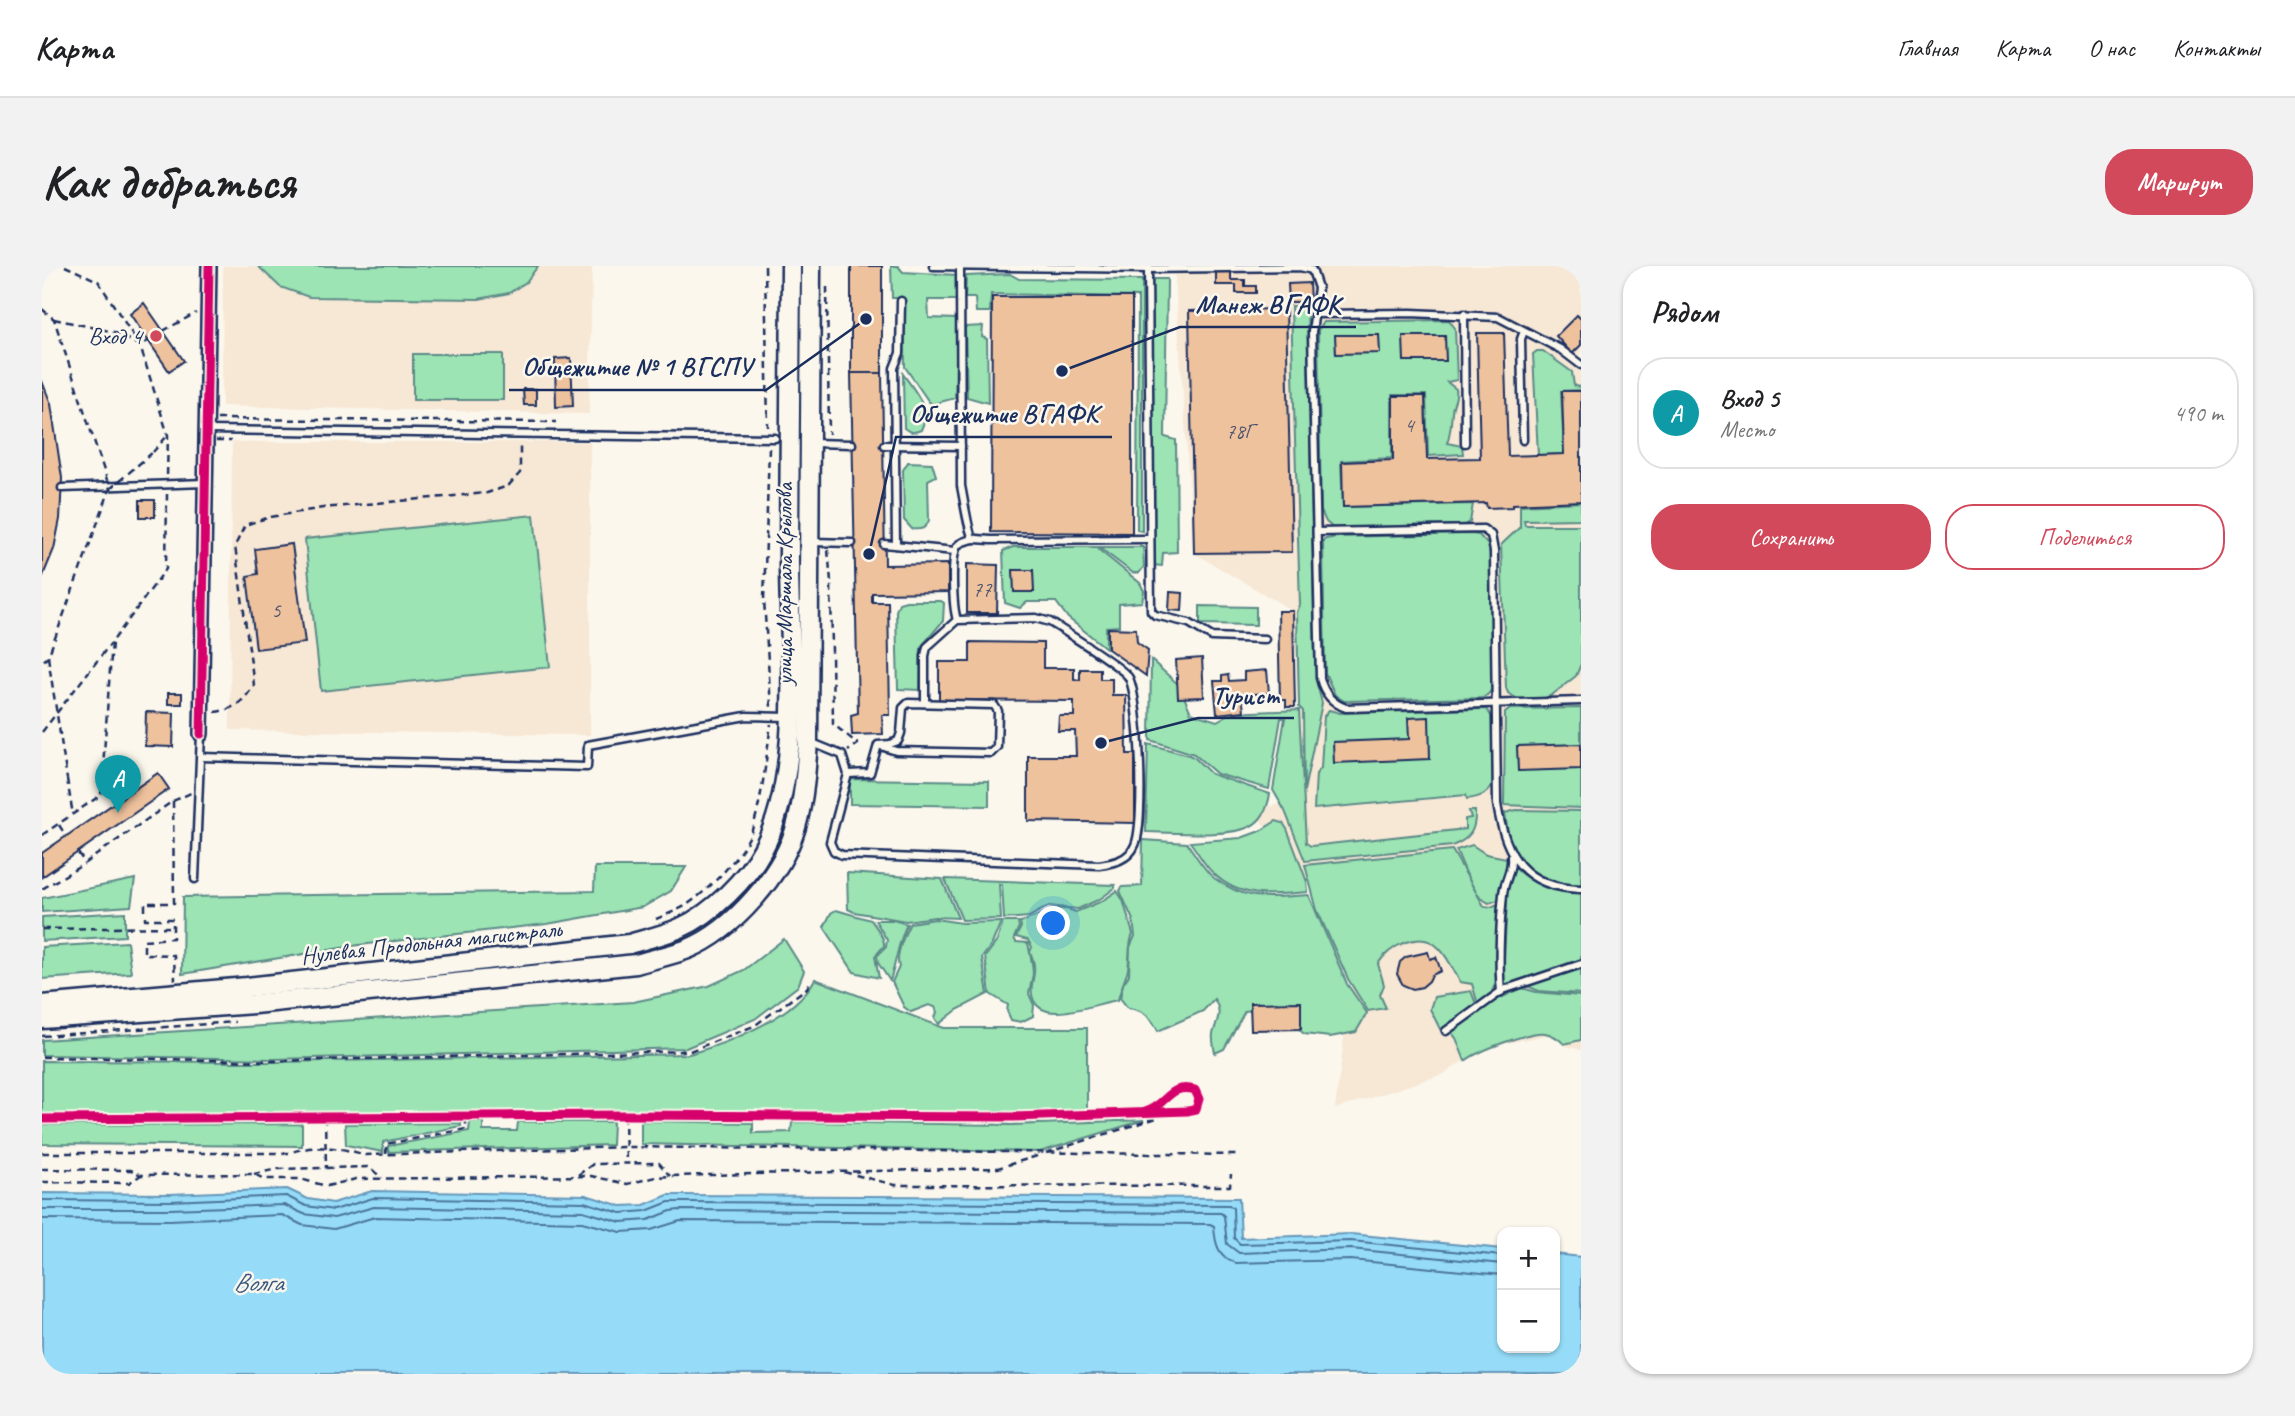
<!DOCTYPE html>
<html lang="ru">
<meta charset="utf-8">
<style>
:root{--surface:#fff;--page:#f2f2f2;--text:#202124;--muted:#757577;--line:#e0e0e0;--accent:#d1495b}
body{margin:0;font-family:Caveat,sans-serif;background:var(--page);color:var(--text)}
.controls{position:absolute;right:21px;bottom:21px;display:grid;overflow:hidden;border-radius:14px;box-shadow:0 2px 5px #0004}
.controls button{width:63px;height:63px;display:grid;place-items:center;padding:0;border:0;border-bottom:2px solid var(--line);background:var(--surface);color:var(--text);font:35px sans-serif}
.you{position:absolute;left:1012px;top:658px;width:24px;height:24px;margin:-18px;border:5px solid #fff;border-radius:50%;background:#1a73e8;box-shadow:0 0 0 10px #1a73e833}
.badge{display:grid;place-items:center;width:46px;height:46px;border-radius:50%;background:var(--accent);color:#fff;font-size:23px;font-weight:700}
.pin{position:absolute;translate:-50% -58px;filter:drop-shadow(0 2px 4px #0008)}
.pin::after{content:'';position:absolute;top:37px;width:24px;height:21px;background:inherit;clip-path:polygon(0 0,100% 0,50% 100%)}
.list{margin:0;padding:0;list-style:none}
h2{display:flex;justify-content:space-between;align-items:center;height:91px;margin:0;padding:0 28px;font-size:30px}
h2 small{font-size:23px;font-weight:400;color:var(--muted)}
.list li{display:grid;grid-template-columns:46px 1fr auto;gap:21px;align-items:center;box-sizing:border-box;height:112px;margin:0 14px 14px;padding:0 14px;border:2px solid var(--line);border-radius:28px}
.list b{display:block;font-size:26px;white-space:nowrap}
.list p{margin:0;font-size:23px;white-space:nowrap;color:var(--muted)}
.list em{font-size:23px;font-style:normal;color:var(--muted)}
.actions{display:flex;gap:14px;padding:21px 28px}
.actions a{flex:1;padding:16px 0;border:2px solid var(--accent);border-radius:28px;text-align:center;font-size:24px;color:var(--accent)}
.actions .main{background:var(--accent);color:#fff}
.map{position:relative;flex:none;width:1539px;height:1108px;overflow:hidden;border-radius:28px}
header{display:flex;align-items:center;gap:42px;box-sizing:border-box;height:98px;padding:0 35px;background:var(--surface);border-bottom:2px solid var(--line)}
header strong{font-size:33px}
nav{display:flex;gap:38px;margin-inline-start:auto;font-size:24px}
.intro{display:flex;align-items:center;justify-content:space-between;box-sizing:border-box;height:168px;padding:0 42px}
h1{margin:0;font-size:49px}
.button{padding:18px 32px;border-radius:28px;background:var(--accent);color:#fff;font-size:24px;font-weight:700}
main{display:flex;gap:42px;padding:0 42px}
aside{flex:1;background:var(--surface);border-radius:28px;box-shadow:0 2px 5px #0004}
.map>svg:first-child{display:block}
.built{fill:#f7e7d5}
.green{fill:#9ce4b3;stroke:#5c8a88;stroke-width:2}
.water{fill:#96dcf8;stroke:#6597ba;stroke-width:2}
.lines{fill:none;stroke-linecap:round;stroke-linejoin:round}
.shore{stroke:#4c749c;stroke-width:2}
.building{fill:#efc29e;stroke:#1b2f5e;stroke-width:2}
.lane-casing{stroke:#1b2f5e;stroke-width:11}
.street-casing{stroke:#1b2f5e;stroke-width:18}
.secondary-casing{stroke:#1b2f5e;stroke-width:23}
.path{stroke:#1b2f5e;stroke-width:2.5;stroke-dasharray:7 5;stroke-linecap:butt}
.lane{stroke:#fbf7ec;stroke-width:6}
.street{stroke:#fbf7ec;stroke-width:12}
.secondary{stroke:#fbf7ec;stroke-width:18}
.path-bridge{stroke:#1b2f5e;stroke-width:2.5;stroke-dasharray:7 5;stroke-linecap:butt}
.cycleway-casing{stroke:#fbf7ec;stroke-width:13}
.cycleway{stroke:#d6006c;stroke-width:9}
.poi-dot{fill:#d1495b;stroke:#fbf7ec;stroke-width:2.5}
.labels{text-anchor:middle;stroke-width:5;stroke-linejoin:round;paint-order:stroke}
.number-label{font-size:21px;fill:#50546e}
.poi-label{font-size:24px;fill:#1b2f5e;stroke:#fbf7ec;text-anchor:end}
.street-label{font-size:24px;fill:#1b2f5e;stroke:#fbf7ec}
.water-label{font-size:26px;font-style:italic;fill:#3a5a84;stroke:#fbf7ec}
.leader{fill:none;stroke:#1b2f5e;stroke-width:2.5}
.callout-dot{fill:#1b2f5e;stroke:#fbf7ec;stroke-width:2.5}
.callout-label{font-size:26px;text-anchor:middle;font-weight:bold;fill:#1b2f5e;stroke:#fbf7ec;stroke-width:5;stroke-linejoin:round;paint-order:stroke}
</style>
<header>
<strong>Карта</strong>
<nav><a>Главная</a><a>Карта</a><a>О нас</a><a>Контакты</a></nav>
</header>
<div class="intro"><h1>Как добраться</h1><a class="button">Маршрут</a></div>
<main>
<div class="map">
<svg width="1539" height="1108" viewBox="0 0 1539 1108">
<rect width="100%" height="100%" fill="#fbf7ec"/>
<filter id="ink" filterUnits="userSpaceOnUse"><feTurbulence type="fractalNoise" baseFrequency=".0143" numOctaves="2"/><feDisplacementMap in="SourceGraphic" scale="14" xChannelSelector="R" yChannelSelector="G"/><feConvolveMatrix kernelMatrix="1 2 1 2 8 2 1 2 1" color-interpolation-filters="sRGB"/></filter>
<g filter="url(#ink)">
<g class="built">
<path d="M181,0H550L547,148L180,140Z"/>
<path d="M1132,0H1539V784L1524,780L1516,773L1504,769L1465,777L1429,790L1402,808L1293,843L1315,673L1209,543L1262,535L1251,345L1152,287Z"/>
<path d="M190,176H548V469L188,464Z"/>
</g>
<g class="green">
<path d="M216,0H496L484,16L467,27L437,33L267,31L238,21Z"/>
<path d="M849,0H856L861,6L915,9V34H886L887,52L915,53L913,132L891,138L887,136L863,101L862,32H850Z"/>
<path d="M968,8L977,13L1100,14V265L1095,264L1096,31L949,28L948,46H934L933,32H923L924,10Z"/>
<path d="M1110,13H1125L1123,171L1134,174L1135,286L1121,287L1120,300L1111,299Z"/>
<path d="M1249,40H1265L1273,396L1275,418L1280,437L1262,525L1261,445L1257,441L1255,346L1258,339Z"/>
<path d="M1407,54L1413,62L1415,114L1405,116L1414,123C1416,133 1410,138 1410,146C1409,157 1409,166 1405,177L1420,180L1421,188L1386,190L1384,129H1350V192L1299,195L1301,241L1431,238L1428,256L1422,259L1291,262L1284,256L1279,245L1276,64L1282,56Z"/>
<path d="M941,60L940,71L945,73L946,137L925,131L923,61Z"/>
<path d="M1495,85H1501L1530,106L1532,120L1539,121V124L1519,125L1522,188L1496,189L1491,88Z"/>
<rect x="371" y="88" width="90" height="46"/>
<path d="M861,108C873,125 890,143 879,164C872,167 868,167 862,162Z"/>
<path d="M866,196L890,197L894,210L886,214L887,254C884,263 879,264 870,263L862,254L861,204Z"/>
<path d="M1539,236V253L1482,254L1483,259H1539V398L1534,410L1510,429L1501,433H1476L1466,427L1464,422L1459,279L1478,261V239Z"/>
<path d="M492,249L508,401L279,425L263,273Z"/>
<path d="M1429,268L1437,269L1446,279L1448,288L1451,414C1451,423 1449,427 1441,432L1302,435L1293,429L1283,407L1281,275L1284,273L1295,271Z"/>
<path d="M971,281H1101L1102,301L1097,307H1091L1059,283L1057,284L1098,317L1102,325L1100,336L1077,338V360L1064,361V382L1026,352L1014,336H985L978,342L963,337L961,285Z"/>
<path d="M864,335H899L902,337L901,355L879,381L878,424L856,423L854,345L857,337Z"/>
<path d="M1158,340L1214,341V359L1158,358Z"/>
<path d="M1109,394L1137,419L1149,447L1175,455L1189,447L1257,444L1264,577L1269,580L1423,563V553L1429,552L1427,545H1433C1434,564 1428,573 1410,580L1263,595L1243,545L1231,524L1243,452H1239L1227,523L1175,508L1152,488L1108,474Z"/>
<path d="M1539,442V542L1462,539L1463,447L1468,443Z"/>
<path d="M1444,443L1451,452L1452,516C1445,529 1439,531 1425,533L1424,529L1272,543L1274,508L1279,502L1282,450L1287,444L1298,447Z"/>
<path d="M1106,478L1147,489L1153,492L1169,508L1228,528C1226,540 1221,554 1209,560C1187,572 1130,566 1104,566Z"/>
<path d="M808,513L947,515V540L808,538Z"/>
<path d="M1474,544L1539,545V620C1529,620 1521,617 1511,614C1473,603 1468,584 1463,547Z"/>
<path d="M1234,555L1241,557L1245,563L1265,616L1266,626C1232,629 1198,634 1171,607C1162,599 1156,586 1148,576L1199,572L1218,565Z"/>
<path d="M1101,574L1145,577C1153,588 1162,604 1172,612C1206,637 1228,631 1267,629L1305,718L1325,747L1314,766L1288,771L1262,768C1246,751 1226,741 1203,745L1182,783L1173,787C1172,781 1170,774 1171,768C1175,753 1181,747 1172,733L1161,745L1116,765C1109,751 1102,744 1086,742L1078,732L1081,718L1087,709L1088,681L1093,670L1091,654L1078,625L1080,621L1100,620Z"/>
<path d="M1430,579L1444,588L1465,592C1465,601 1460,625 1456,634L1447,637C1430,630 1422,600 1414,584Z"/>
<path d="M1410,584L1442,640L1449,641L1456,638L1454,716L1449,728L1436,738L1430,718L1418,716C1412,705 1406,691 1397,682C1379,663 1347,680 1336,698L1342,719L1338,729L1344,742L1326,745L1306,713L1275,644L1263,599Z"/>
<path d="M553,601H644L629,625L601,641L505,658L317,679L140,708L141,631L552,625Z"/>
<path d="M1473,602C1492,620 1514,626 1539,627V693L1463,719L1461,708L1466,619Z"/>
<path d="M805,607L900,613L916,652L893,651L864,655L812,646L806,643Z"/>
<path d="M93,613L89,640L0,646V632Z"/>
<path d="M903,613L1073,619V622L1058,633L1036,643L1007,640L987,651L962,653L960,619L957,618L959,653L920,654Z"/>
<path d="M1075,625L1081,634L1091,668C1085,682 1089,694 1085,707C1082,716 1078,724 1076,734C1055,736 997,763 990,729C987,714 998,708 988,686L990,681L986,674L974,671L979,661L978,656C999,651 1012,636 1034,646L1060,635Z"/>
<path d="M794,644L829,654C834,661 843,672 842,680L833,690L837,712L812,706L782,661L789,647Z"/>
<path d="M83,646V670L0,675V651Z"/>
<path d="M893,653L920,657L959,656L950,678L940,692L946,728L915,744L897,758L893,752L895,746L893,741L887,739L869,746L862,741L850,716L857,701C853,690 862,668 868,657Z"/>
<path d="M833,654H851L865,658C856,676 854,697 848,715L836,697L835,690L844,681L845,674Z"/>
<path d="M961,656H976L977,661L972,672L974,676L986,677L990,697L991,708L987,728L992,739L991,750L979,756L969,754L965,745L966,739L948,728L943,691L955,675Z"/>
<path d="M742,673L762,705L756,720L713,753L644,782L233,793L0,789V774L591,736L667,720L702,704Z"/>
<path d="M85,676L89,707L0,713V681Z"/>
<path d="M1539,703V728L1497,725L1485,720Z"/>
<path d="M773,713L902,762H1045V845L971,848L0,850V795L233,796L647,788C687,777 753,751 773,713Z"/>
<path d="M1480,722L1494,726L1539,730V774L1522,778C1517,773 1510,768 1503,767C1487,765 1436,785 1423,795L1414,772L1409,766L1452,735Z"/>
<path d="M1429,725L1434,738L1399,765L1388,743L1392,731Z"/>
<path d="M1102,854L998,886L599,878V855L711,857V867L749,866L750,856L970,859Z"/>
<path d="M428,856H441V865H475L476,856H571L570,879L346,886V880L427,865Z"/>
<path d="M419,857V860L341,876V886L304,879L303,858Z"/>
<path d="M260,858V880L0,878V859Z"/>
</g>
<path class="water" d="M245,923L266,933L291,937L330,925L544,929L579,940L602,939L626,929H637L1197,932L1199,972L1309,968L1460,983V1082H1513V988L1539,991V1108H0V927L128,928Z"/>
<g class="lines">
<g class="shore">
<path d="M0,934L128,935L244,930L264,940L292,944L331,932L542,936L579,947L604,945L627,936H637L1187,939L1191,942L1192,972L1198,978L1309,975L1460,990"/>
<path d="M0,943H128L242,939L262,948L292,952L332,941L541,945L579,956L606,954L629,945L637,944L1179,947L1182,950L1185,978L1197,987L1309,983L1460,998"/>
<path d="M0,953L128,954L240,949L260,959L292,963L333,951L540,956L579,966L609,964L638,955L1168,958L1172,960C1173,978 1176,991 1194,997L1309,994L1460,1009"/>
</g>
</g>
<g class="building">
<rect x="809" y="0" width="31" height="107"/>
<path d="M1174,6H1189V14H1203V20H1214V27H1194V19H1174Z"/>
<path d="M1267,17L1268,36H1247L1246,18Z"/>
<path d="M950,31H1090V267L949,266Z"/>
<path d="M102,37L142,95L127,105L88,48Z"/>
<path d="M1244,43L1250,286L1152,287L1147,45Z"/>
<path d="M1535,49L1539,53V79L1530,88L1514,70Z"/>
<path d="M1435,67H1462L1466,190L1522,188L1520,125H1539V235L1471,238V241L1445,242L1444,237L1301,241L1300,196L1351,194V130H1383L1385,193L1438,192Z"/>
<path d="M1293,69H1337L1338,87L1294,88Z"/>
<path d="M1361,70H1403L1404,95H1362Z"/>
<path d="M529,92L531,140L514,141L513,93Z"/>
<path d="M809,107H840L843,299L906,298V326L830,327V336H846L848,449H840L841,468L810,469L809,449L816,447Z"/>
<path d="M0,115L9,138L20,212L18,253L12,283L0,312Z"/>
<path d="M481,123H494V139H482Z"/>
<rect x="98" y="234" width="15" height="17"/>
<path d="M250,278L263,377L214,383L205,310L216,308L213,283Z"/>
<path d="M925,298L956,299L955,347H925Z"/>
<path d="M971,304H991L992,326H972Z"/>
<path d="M1128,326L1141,327L1140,345L1127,344Z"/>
<path d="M1236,345H1251L1253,441H1244V434H1238Z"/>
<path d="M1066,362L1094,363L1095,376L1106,384L1104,410L1066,383Z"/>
<path d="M928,376L1001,377V402H1032V413L1038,414V403H1058V413H1070V429H1084L1085,488H1093V557L986,555V490H1034L1033,465H1016L1017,450H1032V435L897,434V396H928Z"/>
<path d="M1160,392L1162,431L1136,432L1134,394Z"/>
<path d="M1225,404L1227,427L1200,429L1202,445L1175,448L1172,415H1180V410L1186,409L1187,415L1202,414V406Z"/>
<rect x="126" y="427" width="14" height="11"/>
<path d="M104,446L132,447L131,481L103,480Z"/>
<path d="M1387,451L1388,493L1292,497L1291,476L1367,473L1366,452Z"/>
<path d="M1539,478V503L1476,505L1475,480Z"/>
<path d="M116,507L127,523L0,611V587Z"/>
<path d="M1386,686L1388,693L1394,691L1399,705L1390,709L1387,715L1380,721L1371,723L1361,719L1355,708L1358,696L1364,691Z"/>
<path d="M1259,736V763L1209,764L1208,737Z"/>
</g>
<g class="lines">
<g class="lane-casing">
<g id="lane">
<path d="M891,0L1106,3L1258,1L1270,4L1276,22L1270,66L1278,412C1282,428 1290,437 1304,442L1539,435"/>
<path d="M918,1L919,220C921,229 927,269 931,272C935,274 943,273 948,274L1107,273"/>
<path d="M1106,3L1109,345L1113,349L1147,357L1170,371L1223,373"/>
<path d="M1273,48L1369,47L1456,51L1518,83L1539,99"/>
<path d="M1422,48L1423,177"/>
<path d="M165,164L733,172"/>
<path d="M1481,174L1479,73L1482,65"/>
<path d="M770,177L810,178"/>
<path d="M842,179L919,180"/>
<path d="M20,222L163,217"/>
<path d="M1275,266L1441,263L1449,269L1452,285L1455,538C1463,590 1482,622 1539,623"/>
<path d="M769,276L810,277"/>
<path d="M842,278L913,285"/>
<path d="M854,279L852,102L858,87L859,35"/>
<path d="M915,354C911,342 908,289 916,279C920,275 927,274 932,273"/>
<path d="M768,476L800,489L806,508L788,576L792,585L800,589L1057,599C1071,597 1087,594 1093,579C1103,556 1098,436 1087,412C1082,402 1022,365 1008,356L994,352L915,354L885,381L883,390V437"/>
<path d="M159,491L545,501L546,479L704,450L746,451"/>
<path d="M806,508L828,507L836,479L848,478L856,475L859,467L861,442L866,437L952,439L956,445L955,481L949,487L854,485L836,479"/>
<path d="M153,613L159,468"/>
<path d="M1459,726C1456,694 1458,660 1461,628C1462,615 1471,603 1469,591"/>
<path d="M1404,765L1461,724L1539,698"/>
</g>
</g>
<g class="street-casing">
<path id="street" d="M159,468L167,0"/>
</g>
<g class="secondary-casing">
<g id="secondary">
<path d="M0,739L205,721L587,678C604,673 622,669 638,662C670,648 705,613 721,583C763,505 746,374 747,286C747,190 749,95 749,0"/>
<path d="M0,753L212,738L594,698C611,693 630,689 646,683C692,664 740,608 754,561C762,533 764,504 766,475L769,0"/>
</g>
</g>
<g class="path">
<path d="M23,0L56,15L98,80L126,169L125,211"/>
<path d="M723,0L726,161"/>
<path d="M785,21L787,168"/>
<path d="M12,53L72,66L98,80L106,75"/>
<path d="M121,65L154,47"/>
<path d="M175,153L514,156"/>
<path d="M174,175H189"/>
<path d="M727,182L722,334L729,441"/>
<path d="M111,186L125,170"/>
<path d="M786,284L789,315L791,458L816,478L806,485"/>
<path d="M173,446C193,443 201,436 212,419L193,280L203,259L228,251L281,242L445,227L466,220L478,207V177"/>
<path d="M0,466L69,377"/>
<path d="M25,513L31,549"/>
<path d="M131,535L132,637H103V653H131V672L102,674V688L132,689L133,714"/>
<path d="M17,559L24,570"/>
<path d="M0,569L59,529L70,376L124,303L125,228"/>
<path d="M36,587L43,597L131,535L149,527"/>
<path d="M0,623L42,598"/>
<path d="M614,653C623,649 634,645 643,640C665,626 697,593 708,569C720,539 724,491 729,458"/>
<path d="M0,663L131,661"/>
<path d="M0,770L193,756"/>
<path d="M0,791L233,795L648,785L712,760L765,722L769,714"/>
<path d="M583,849L584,898"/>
<path d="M283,851L284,902"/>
<path d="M0,856L598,853L970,856L1115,851"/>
<path d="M0,887H247C271,878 299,881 323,889L584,881L1195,889"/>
<path d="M1004,887L1118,851"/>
<path d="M344,888V878L424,863V851"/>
<path d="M0,903L89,904L99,909L212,908L222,913H258L285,920L314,913L549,910L585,918L614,911L628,910L956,902L995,890"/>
<path d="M802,906L853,919L1188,920L1189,908"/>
<path d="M212,908L236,903L327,901L340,912"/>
<path d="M536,909L551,898L617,897L628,910"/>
<path d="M0,916L87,917L99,909"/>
</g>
<use href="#lane" class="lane"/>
<use href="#street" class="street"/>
<use href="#secondary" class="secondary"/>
<g class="path-bridge">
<path d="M0,43L12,53L68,223L6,391L0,396"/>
<path d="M68,223L111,186"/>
<path d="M6,391L25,513"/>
</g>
<g class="cycleway-casing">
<g id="cycleway">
<path d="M159,468L167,0"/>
<path d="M0,853L583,849L971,851L1146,845L1154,843L1157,833L1153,824C1127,816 1125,840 1102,846"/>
</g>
</g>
<use href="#cycleway" class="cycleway"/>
</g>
</g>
<circle class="poi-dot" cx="114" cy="70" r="7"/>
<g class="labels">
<g class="number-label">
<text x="1367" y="166">4</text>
<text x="1198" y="172">78Г</text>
<text x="940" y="330">77</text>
<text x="234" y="351">5</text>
</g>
<g class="poi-label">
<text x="100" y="78">Вход 4</text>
</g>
<g class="street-label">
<text transform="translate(742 318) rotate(-90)" y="8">улица Маршала Крылова</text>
<text transform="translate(389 676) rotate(-6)" y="8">Нулевая Продольная магистраль</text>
</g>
<g class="water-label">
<text x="216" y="1025">Волга</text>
</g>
</g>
<path class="leader" d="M1020 105L1138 61H1314M824 53L724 124H467M827 288L854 171H1070M1059 477L1156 452H1252"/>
<g class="callout-dot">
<circle cx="1020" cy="105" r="7"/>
<circle cx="824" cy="53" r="7"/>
<circle cx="827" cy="288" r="7"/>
<circle cx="1059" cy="477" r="7"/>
</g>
<g class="callout-label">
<text x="1226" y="47">Манеж ВГАФК</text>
<text x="595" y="109">Общежитие № 1 ВГСПУ</text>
<text x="962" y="156">Общежитие ВГАФК</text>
<text x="1204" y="438">Турист</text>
</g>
</svg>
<div class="controls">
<button>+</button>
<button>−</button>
</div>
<div class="you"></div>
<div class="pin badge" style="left:76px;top:547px;background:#0f9aa8">A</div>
</div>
<aside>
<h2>Рядом<small></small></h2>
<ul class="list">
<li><span class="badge" style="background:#0f9aa8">A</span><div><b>Вход 5</b><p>Место</p></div><em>490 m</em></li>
</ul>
<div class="actions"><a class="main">Сохранить</a><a>Поделиться</a></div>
</aside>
</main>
